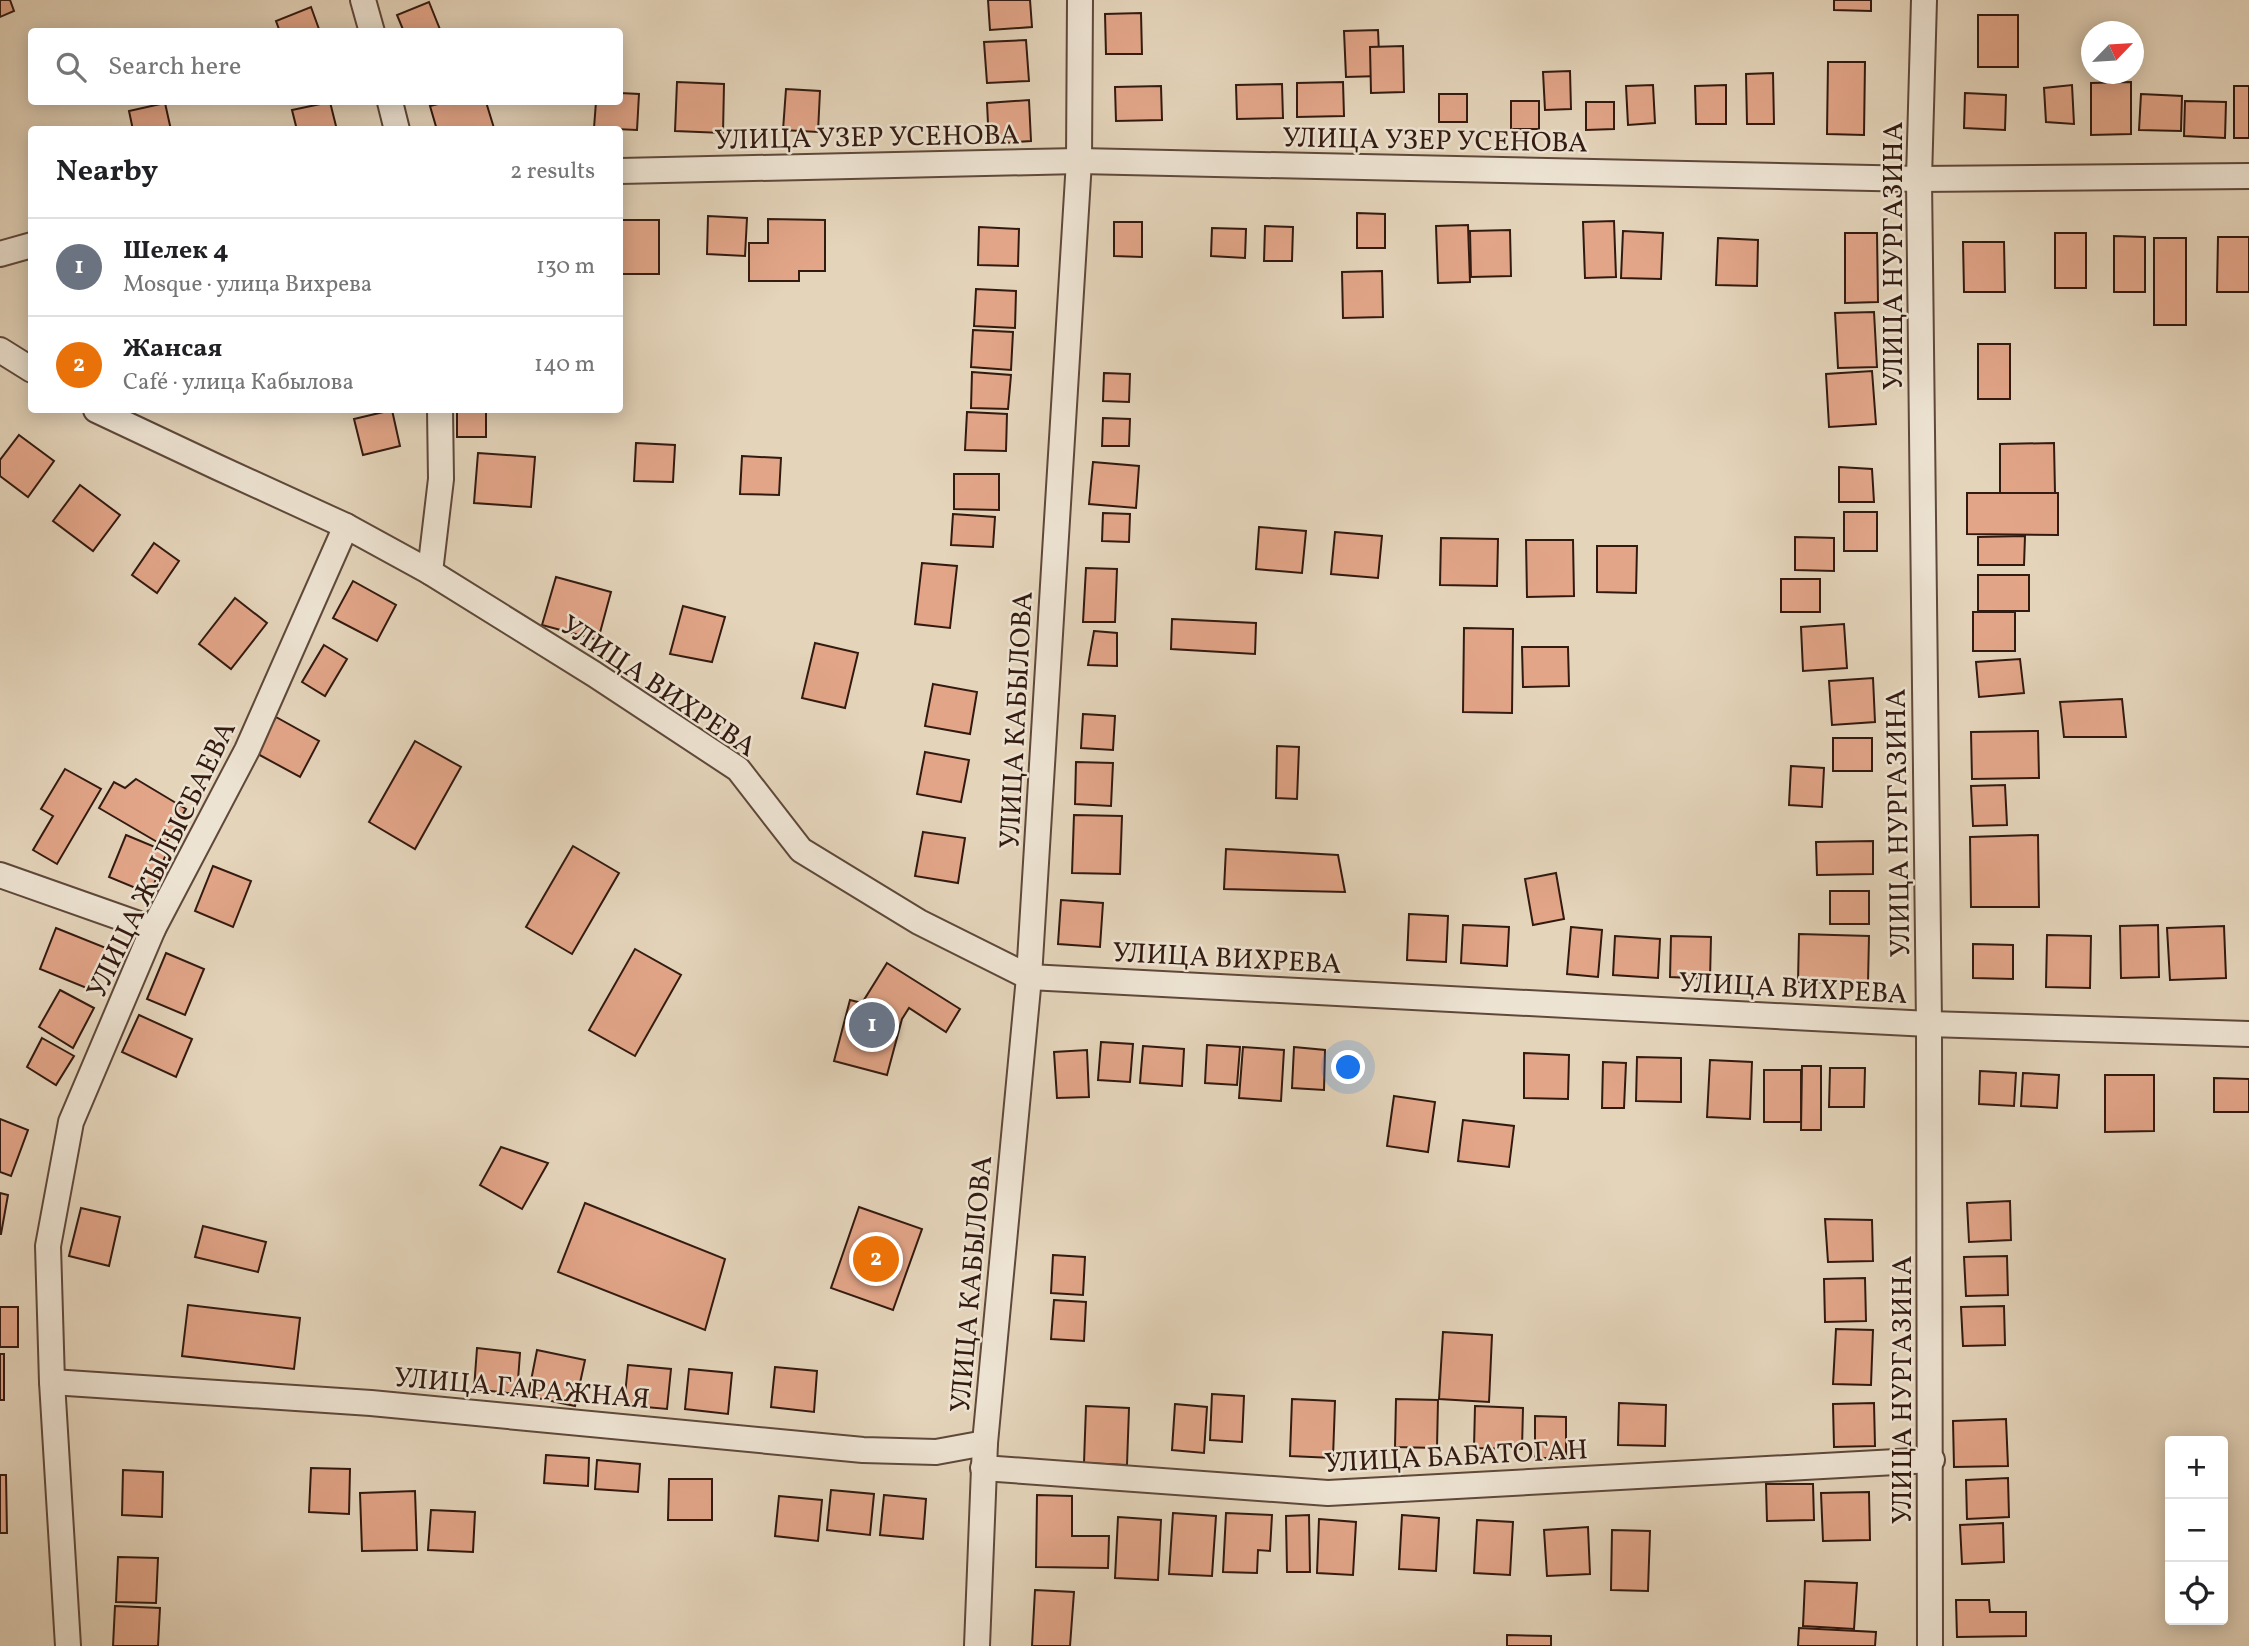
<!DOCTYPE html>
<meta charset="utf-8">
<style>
:root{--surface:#fff;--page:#f2f2f2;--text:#202124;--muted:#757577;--line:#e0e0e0;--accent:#8f2418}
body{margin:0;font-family:Vollkorn,serif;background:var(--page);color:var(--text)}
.controls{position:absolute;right:21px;bottom:21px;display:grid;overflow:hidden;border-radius:7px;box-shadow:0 4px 18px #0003}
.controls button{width:63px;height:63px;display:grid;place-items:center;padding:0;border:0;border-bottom:2px solid var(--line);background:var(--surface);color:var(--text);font:35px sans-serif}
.compass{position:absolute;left:2081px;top:21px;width:63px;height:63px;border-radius:50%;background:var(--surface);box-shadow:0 4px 18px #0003;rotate:65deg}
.you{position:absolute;left:1349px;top:1068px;width:24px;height:24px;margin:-18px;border:5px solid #fff;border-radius:50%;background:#1a73e8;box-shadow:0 0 0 10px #1a73e833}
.badge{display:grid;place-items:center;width:46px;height:46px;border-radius:50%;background:var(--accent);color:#fff;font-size:23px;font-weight:700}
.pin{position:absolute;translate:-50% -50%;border:4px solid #fff;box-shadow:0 2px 7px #0006}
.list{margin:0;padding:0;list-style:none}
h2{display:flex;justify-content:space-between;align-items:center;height:91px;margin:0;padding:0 28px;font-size:30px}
h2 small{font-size:23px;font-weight:400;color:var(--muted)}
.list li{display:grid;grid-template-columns:46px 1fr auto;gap:21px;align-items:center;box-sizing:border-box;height:98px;padding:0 28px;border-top:2px solid var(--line)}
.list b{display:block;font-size:26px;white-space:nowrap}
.list p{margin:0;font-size:23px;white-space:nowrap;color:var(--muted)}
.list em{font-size:23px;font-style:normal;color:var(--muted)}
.icon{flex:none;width:38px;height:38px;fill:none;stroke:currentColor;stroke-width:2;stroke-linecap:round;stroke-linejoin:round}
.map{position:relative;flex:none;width:2249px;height:1646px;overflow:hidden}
.search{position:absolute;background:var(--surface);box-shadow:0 4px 18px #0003;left:28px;top:28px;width:595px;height:77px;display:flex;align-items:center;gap:18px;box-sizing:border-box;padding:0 24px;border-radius:7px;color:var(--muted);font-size:26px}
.panel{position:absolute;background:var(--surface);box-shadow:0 4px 18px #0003;left:28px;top:126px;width:595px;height:287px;border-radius:7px}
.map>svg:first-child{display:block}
.building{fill:#e2a588;stroke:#331a10;stroke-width:2}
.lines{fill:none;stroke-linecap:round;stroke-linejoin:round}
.minor-casing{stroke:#5f483a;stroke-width:28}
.minor{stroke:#ede3d2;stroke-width:24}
.labels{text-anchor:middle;stroke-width:5;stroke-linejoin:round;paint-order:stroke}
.street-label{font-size:28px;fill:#331a10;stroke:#ede3d2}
</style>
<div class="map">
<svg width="2249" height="1646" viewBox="0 0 2249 1646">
<rect width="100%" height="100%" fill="#e4d4ba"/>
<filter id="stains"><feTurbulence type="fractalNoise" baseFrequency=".00286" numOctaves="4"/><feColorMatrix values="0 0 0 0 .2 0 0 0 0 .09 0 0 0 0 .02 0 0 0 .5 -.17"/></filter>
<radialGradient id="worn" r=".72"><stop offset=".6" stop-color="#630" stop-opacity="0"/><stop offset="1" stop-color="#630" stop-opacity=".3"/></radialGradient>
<g class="building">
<path d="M0,0H10L14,11L0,17Z"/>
<path d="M988,0H1030L1032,27L990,30Z"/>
<path d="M1834,0H1871V11L1834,10Z"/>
<path d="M429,2L441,32H404L397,15Z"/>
<path d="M311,7L320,32H280L276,21Z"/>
<path d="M1141,13L1142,54H1106L1105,14Z"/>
<rect x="1978" y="15" width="40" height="52"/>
<path d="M1378,30L1380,76L1346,77L1344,31Z"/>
<path d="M1026,40L1029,81L987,83L984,42Z"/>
<path d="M1403,46L1404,92L1371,93L1370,47Z"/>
<path d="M1828,62H1865L1864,135L1827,134Z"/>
<path d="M1570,71L1571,109L1545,110L1543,72Z"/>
<path d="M1773,73L1774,124H1747L1746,74Z"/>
<path d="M677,82L724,84L723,133L675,131Z"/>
<path d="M1343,82L1344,116L1297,117V83Z"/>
<path d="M2131,82V134L2091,135V83Z"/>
<path d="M1282,84L1283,118L1237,119L1236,85Z"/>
<path d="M1653,85L1655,123L1628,125L1626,86Z"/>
<path d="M1726,85V124H1696L1695,86Z"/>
<path d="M2072,85L2074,124L2046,122L2044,88Z"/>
<path d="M1161,86L1162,120L1116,121L1115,87Z"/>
<rect x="2234" y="86" width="15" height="52"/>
<path d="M786,89L820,91L818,132L783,130Z"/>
<path d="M620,93L639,94L637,130L594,128L596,102H620Z"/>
<path d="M1965,93L2006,95L2005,130L1964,128Z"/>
<rect x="1439" y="94" width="28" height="28"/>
<path d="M2141,94L2182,96L2181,131L2139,130Z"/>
<path d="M1029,100L1031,141L989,144L987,103Z"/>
<rect x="1511" y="101" width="28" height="28"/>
<path d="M2185,101L2226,102L2225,138L2184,136Z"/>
<path d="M330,102L337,130H297L292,110Z"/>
<path d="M446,102H486L494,128L488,130H437L430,106Z"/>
<path d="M1586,102H1614V129L1586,130Z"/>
<path d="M165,103L171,130H133L129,111Z"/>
<path d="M1357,213L1385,214V248H1357Z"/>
<path d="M708,216L747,218L745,256L707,254Z"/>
<path d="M768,219L825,220V271H799V281H749V243H768Z"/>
<rect x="620" y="220" width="39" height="54"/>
<path d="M1614,221L1616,277L1585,278L1583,222Z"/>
<path d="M1114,222H1142V257L1114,256Z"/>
<path d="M1468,225L1470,282L1438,283L1436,226Z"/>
<path d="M1265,226L1293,227L1292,261H1264Z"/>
<path d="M979,227L1019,229L1018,266L978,265Z"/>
<path d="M1212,228L1246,229L1245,258L1211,256Z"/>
<path d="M1510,230L1511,276L1471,277L1470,231Z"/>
<path d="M1623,231L1663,233L1661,279L1621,278Z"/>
<path d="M1845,233H1877L1878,302L1845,303Z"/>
<rect x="2055" y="233" width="31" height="55"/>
<path d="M2114,236L2145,237V292H2114Z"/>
<path d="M2218,237H2249V292H2217Z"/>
<path d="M1718,238L1758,240L1757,286L1716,285Z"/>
<rect x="2154" y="238" width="32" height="87"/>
<path d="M1963,242H2004L2005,292H1964Z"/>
<path d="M1382,271L1383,317L1343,318L1342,272Z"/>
<path d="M976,289L1016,291L1015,328L974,326Z"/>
<path d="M1874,312L1877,367L1838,368L1835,313Z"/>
<path d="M973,330L1013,332L1011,370L971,367Z"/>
<rect x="1978" y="344" width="32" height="55"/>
<path d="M1872,371L1876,424L1829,427L1826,374Z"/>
<path d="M972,372L1011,375L1008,409L971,408Z"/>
<path d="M1104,373L1130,374L1129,402L1103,401Z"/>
<path d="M392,410L400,446L363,455L354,419Z"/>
<rect x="457" y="410" width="29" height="27"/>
<path d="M967,412L1007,414L1006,451L965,450Z"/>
<path d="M1103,418L1130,419L1129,446H1102Z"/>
<path d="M19,435L54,461L28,497L0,476V460Z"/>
<path d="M636,443L675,445L673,482L634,481Z"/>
<path d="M2054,443L2055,493H2000V444Z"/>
<path d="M478,453L535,457L531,507L474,503Z"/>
<path d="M742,456L781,458L779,495L740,494Z"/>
<path d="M1093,462L1139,466L1136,508L1089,504Z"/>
<path d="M1839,467L1872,469L1874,502H1839Z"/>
<path d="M954,474H999V510L954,509Z"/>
<path d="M80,485L120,515L93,551L53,521Z"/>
<path d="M1967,493H2058V535L1967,534Z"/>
<rect x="1844" y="512" width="33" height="39"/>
<path d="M1103,513L1130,514L1129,542L1102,541Z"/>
<path d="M953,514L995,517L993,547L951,545Z"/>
<path d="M1259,527L1306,531L1302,573L1256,569Z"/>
<path d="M1335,532L1382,536L1378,578L1331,574Z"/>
<path d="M2025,536L2024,565H1978V537Z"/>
<path d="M1795,537L1834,538V571L1795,570Z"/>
<path d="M1441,538L1498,539L1497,586L1440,585Z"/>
<path d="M1526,540H1573L1574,596L1527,597Z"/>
<path d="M154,543L179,561L157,593L132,575Z"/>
<path d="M1597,546H1637L1636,593L1597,592Z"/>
<path d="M922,563L957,566L950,628L915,624Z"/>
<path d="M1086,568L1117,569L1115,622H1083Z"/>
<rect x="1978" y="575" width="51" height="36"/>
<path d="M556,577L611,592L598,640L542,625Z"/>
<rect x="1781" y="579" width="39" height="33"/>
<path d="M353,581L396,605L377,641L333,618Z"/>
<path d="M235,598L267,623L231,669L199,644Z"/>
<path d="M683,606L725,617L712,662L670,654Z"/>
<rect x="1973" y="612" width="42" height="39"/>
<path d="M1172,619L1256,623L1255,654L1171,649Z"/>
<path d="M1844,624L1847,668L1803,671L1801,627Z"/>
<path d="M1464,628L1513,629L1512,713L1463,712Z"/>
<path d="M1094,631L1117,633V666L1088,665Z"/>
<path d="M815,643L858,653L845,708L802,698Z"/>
<path d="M324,645L347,659L325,696L302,682Z"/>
<path d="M1522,647H1568L1569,686L1523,687Z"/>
<path d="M2020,659L2024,693L1979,697L1976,662Z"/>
<path d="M1873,678L1875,722L1832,725L1829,681Z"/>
<path d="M933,684L977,692L970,734L925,726Z"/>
<path d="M2122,699L2126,737H2064L2060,702Z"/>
<path d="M1083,714L1115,716L1113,750L1081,748Z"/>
<path d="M276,717L319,741L300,777L256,753Z"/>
<path d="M2038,731L2039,778L1972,779L1971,732Z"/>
<rect x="1833" y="738" width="39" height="33"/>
<path d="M415,741L461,767L415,849L369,822Z"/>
<path d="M1277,746L1299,747L1297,799L1276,798Z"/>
<path d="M925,752L969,760L961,802L917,794Z"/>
<path d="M1076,762L1113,763L1111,806L1075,804Z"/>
<path d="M1791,766L1824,768L1822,807L1789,805Z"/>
<path d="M65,769L101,789L57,864L33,850L53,816L41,809Z"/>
<path d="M136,779L186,809L164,846L99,808L114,782L125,788Z"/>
<path d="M2005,785L2007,825L1973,826L1971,786Z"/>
<path d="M1074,815L1122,816L1120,874L1072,873Z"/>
<path d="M923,832L965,838L958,883L915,876Z"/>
<path d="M126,835L167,852L150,894L109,877Z"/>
<path d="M2038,835L2039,907H1971L1970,837Z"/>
<path d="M1873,841V874L1817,875L1816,842Z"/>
<path d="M573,846L619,873L572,954L526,927Z"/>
<path d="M1226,849L1338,855L1345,892L1224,889Z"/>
<path d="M213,866L251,881L233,927L195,911Z"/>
<path d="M1556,873L1564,919L1533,925L1525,879Z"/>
<rect x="1830" y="891" width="39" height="33"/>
<path d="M1061,900L1103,903L1100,947L1058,944Z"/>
<path d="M1409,914L1448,916L1446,962L1407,960Z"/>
<path d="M1463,925L1509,927L1507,966L1461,963Z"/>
<path d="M2158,925L2159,977L2121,978L2120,926Z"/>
<path d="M2224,926L2226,978L2170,980L2167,928Z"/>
<path d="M1571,927L1602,930L1598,977L1567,974Z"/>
<path d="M56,928L106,948L89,989L40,969Z"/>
<path d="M1799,934L1869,936L1868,983L1798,982Z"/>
<path d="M2047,935L2091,936L2090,988L2046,987Z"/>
<path d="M1615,936L1660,939L1658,978L1613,975Z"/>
<path d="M1671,936L1711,937L1710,979L1670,977Z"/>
<path d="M1973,944L2013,945V979L1973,978Z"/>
<path d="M635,949L681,975L635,1056L589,1030Z"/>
<path d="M166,953L204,969L185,1015L147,999Z"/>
<path d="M887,963L960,1009L946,1032L909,1008L902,1019L887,1075L834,1061L850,1000L862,1003Z"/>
<path d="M60,990L94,1008L73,1048L39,1027Z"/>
<path d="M139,1015L192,1039L176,1077L122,1052Z"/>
<path d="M42,1038L74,1056L56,1085L27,1067Z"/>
<path d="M1101,1042L1133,1044L1130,1082L1098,1080Z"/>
<path d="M1207,1045L1240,1047L1237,1085L1205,1083Z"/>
<path d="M1143,1046L1184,1049L1182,1086L1140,1083Z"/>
<path d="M1243,1047L1284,1050L1281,1101L1239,1098Z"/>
<path d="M1294,1047L1325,1050L1324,1090L1292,1088Z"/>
<path d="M1087,1050L1089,1097L1057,1098L1054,1052Z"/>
<path d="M1524,1053L1569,1055L1568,1099L1524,1098Z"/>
<path d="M1637,1057L1681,1058V1102L1636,1101Z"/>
<path d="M1710,1060L1752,1062L1750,1119L1707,1117Z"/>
<path d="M1603,1062L1626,1063L1624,1108H1602Z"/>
<path d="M1802,1066H1821V1130H1801Z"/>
<path d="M1830,1068H1865L1864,1107H1829Z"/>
<rect x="1764" y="1070" width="37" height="52"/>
<path d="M1980,1071L2016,1073L2014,1106L1979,1104Z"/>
<path d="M2023,1073L2059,1075L2057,1108L2021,1106Z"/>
<path d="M2105,1075H2154V1131L2105,1132Z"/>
<path d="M2214,1078L2249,1079V1112H2214Z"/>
<path d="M1394,1096L1435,1102L1428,1152L1387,1146Z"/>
<path d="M0,1119L28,1130L11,1176L0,1172Z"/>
<path d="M1463,1120L1514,1126L1509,1167L1458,1161Z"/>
<path d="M501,1147L548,1163L522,1209L480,1185Z"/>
<path d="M0,1193L8,1195L1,1234H0Z"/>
<path d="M2010,1201L2011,1240L1969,1242L1967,1203Z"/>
<path d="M585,1203L725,1259L705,1330L558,1272Z"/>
<path d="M859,1207L922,1229L893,1310L831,1288Z"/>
<path d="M81,1208L120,1217L109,1266L69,1256Z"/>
<path d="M1825,1219L1872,1220L1873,1261L1828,1262Z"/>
<path d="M203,1226L266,1242L258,1272L195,1257Z"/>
<path d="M1053,1255L1085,1257L1083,1295L1051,1293Z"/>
<path d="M2007,1256L2008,1295L1966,1296L1964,1257Z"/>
<path d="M1865,1278L1866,1321L1825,1322L1824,1279Z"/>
<path d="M1054,1300L1086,1302L1084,1341L1051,1339Z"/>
<path d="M188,1305L300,1318L294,1369L182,1356Z"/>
<path d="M2004,1306L2005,1345L1963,1346L1961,1307Z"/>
<rect x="0" y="1307" width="18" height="40"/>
<path d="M1836,1329L1873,1330L1871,1385L1833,1384Z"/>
<path d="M1443,1332L1492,1335L1489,1402L1439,1399Z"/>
<path d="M477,1348L520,1353L517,1394L474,1389Z"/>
<path d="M537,1350L585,1360L575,1406L528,1396Z"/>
<rect x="0" y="1354" width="4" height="46"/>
<path d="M628,1365L671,1369L667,1409L624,1405Z"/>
<path d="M775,1367L817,1371L814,1412L771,1407Z"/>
<path d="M689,1369L732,1373L728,1414L685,1409Z"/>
<path d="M1212,1394L1244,1396L1242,1442L1210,1440Z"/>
<path d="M1292,1399L1335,1401L1333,1458L1290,1456Z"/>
<path d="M1396,1399L1438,1400L1437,1448L1395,1447Z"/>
<path d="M1619,1403L1666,1405L1665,1446L1618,1445Z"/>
<path d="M1874,1403L1875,1446L1834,1447L1833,1404Z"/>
<path d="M1175,1404L1207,1407L1204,1453L1172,1450Z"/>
<path d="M1086,1406L1129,1408L1127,1465L1084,1463Z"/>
<path d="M1475,1406L1523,1408L1522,1449L1474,1448Z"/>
<path d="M1535,1416L1566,1417V1458H1535Z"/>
<path d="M2006,1419L2008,1466L1954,1467L1953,1421Z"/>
<path d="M546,1455L589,1458L588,1486L544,1483Z"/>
<path d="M597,1460L640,1464L638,1492L595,1489Z"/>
<path d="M311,1468L350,1469L349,1514L309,1512Z"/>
<path d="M123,1470L163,1472L162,1517L122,1515Z"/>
<path d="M0,1475H6L7,1533H0Z"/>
<path d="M2008,1478L2009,1517L1967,1519L1966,1480Z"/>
<path d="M669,1479H712V1520H668Z"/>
<path d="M1766,1484H1813L1814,1520L1767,1521Z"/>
<path d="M831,1490L874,1494L870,1535L827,1530Z"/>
<path d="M415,1491L417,1550L362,1551L360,1493Z"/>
<path d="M1869,1492L1870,1540L1823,1541L1821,1493Z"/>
<path d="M884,1495L926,1499L923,1539L880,1535Z"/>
<path d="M1037,1495L1072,1496V1536H1109L1108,1568L1036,1567Z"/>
<path d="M779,1496L822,1500L818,1541L775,1536Z"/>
<path d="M431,1510L475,1512L473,1552L428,1550Z"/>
<path d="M1173,1513L1216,1516L1212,1576L1169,1574Z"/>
<path d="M1226,1513L1272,1515L1270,1551L1258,1550L1257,1573L1223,1572Z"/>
<path d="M1309,1515L1310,1572H1287L1286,1516Z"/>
<path d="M1402,1515L1439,1518L1436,1571L1399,1569Z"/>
<path d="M1118,1517L1161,1520L1158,1580L1115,1578Z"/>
<path d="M1319,1519L1356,1522L1353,1575L1317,1573Z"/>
<path d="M1477,1520L1513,1522L1510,1575L1474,1573Z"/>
<path d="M2003,1523L2004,1562L1962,1564L1960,1525Z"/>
<path d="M1588,1527L1590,1574L1547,1576L1544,1530Z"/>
<path d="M1612,1530L1650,1531L1648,1591L1611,1590Z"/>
<path d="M118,1557L158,1558L156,1603L116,1602Z"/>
<path d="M1805,1581L1857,1583L1854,1629L1803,1626Z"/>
<path d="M1035,1590L1074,1592L1070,1646H1032Z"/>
<path d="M1956,1600H1989L1990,1612H2026V1636L1957,1637Z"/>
<path d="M115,1606L160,1608L158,1646H113Z"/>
<path d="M1799,1628L1876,1632L1875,1646H1798Z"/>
<path d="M1507,1635L1551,1636V1646H1507Z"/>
</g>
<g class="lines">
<g class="minor-casing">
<g id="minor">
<path d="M363,0L372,32"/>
<path d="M1924,0L1919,179L1929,1024L1930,1646"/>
<path d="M390,102L397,130"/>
<path d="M620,171L1079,161L1919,179L2249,176"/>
<path d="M0,254L32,245"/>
<path d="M0,350L32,370"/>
<path d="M96,410L217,467L346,526L430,572L594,674L738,769L801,850L919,922L1029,977L1929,1024L2249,1034"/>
<path d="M430,572L441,479L440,410"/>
<path d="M0,875L153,929"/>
<path d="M52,1382L371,1403L863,1450L936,1452L985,1443"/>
<path d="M983,1468L1328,1493L1932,1460"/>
<path d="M68,1646L52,1382L48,1246L71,1122L153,929L247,750L346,526"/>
<path d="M977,1646L985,1443L1029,977L1079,161L1080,0"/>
</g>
</g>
<use href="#minor" class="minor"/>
</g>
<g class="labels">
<g class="street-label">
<text transform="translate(867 136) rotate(-1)" y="10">УЛИЦА УЗЕР УСЕНОВА</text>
<text transform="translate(1435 139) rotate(1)" y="10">УЛИЦА УЗЕР УСЕНОВА</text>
<text transform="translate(1892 256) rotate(-90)" y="10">УЛИЦА НУРГАЗИНА</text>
<text transform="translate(659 685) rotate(34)" y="10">УЛИЦА ВИХРЕВА</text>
<text transform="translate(1015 720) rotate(-87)" y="10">УЛИЦА КАБЫЛОВА</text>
<text transform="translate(1897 823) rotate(-91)" y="10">УЛИЦА НУРГАЗИНА</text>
<text transform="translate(160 859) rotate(-64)" y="10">УЛИЦА ЖЫЛЫСБАЕВА</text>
<text transform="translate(1227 957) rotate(3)" y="10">УЛИЦА ВИХРЕВА</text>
<text transform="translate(1793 987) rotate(3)" y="10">УЛИЦА ВИХРЕВА</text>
<text transform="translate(970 1284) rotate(-85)" y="10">УЛИЦА КАБЫЛОВА</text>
<text transform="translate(522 1387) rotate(5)" y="10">УЛИЦА ГАРАЖНАЯ</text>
<text transform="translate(1901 1390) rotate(-90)" y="10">УЛИЦА НУРГАЗИНА</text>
<text transform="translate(1456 1455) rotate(-3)" y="10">УЛИЦА БАБАТОГАН</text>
</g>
</g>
<rect width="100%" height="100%" filter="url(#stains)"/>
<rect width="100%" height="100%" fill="url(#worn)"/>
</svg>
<div class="controls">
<button>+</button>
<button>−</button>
<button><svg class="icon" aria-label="locate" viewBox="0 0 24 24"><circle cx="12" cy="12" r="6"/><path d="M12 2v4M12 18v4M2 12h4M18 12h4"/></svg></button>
</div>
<svg class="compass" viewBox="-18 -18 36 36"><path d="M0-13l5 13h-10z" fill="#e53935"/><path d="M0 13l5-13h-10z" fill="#757577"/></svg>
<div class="you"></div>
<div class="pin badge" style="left:872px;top:1025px;background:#6b7280">1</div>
<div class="pin badge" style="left:876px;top:1259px;background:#e8710a">2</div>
<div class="search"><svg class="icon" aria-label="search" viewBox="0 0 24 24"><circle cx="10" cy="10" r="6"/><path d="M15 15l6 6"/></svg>Search here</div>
<section class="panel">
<h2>Nearby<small>2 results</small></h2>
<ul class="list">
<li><span class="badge" style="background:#6b7280">1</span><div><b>Шелек 4</b><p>Mosque · улица Вихрева</p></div><em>130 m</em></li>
<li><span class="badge" style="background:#e8710a">2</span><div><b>Жансая</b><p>Café · улица Кабылова</p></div><em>140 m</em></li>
</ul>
</section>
</div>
